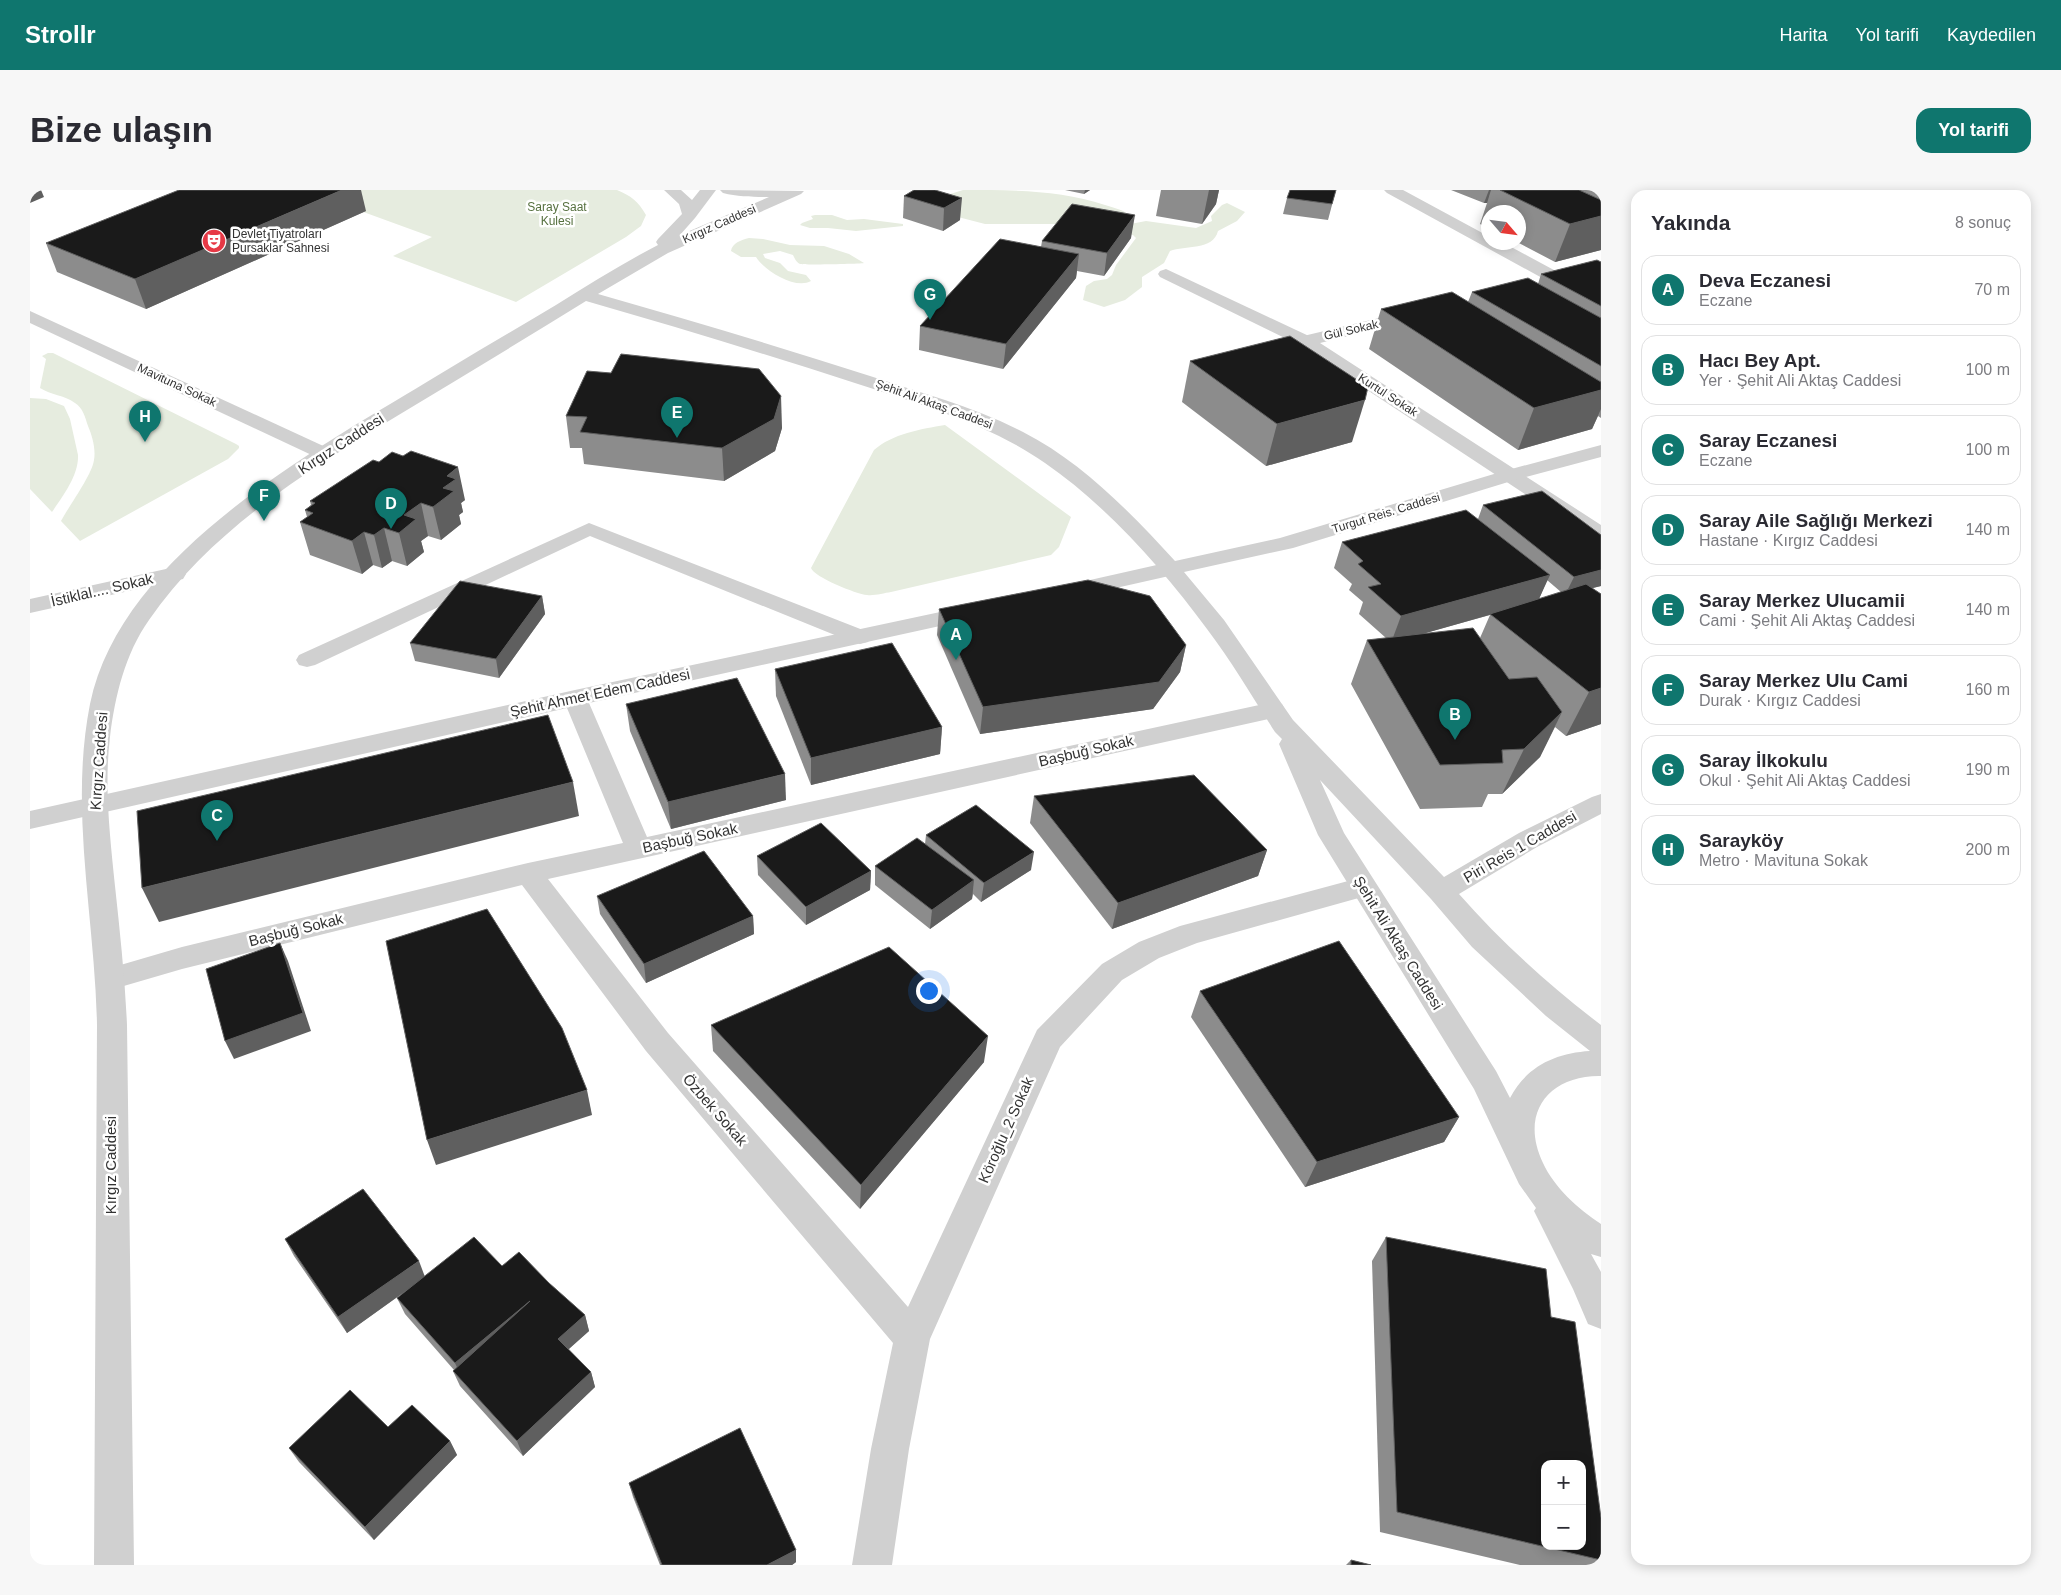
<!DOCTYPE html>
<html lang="tr">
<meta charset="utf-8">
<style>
:root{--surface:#fff;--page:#f7f7f7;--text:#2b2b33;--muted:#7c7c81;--line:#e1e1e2;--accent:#0f766e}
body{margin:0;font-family:Helvetica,sans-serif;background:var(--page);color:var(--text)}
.controls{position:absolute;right:15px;bottom:15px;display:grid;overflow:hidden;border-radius:10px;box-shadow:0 2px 12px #0003}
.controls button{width:45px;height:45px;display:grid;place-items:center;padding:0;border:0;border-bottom:1px solid var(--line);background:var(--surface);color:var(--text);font:25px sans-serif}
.compass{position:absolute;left:1451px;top:15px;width:45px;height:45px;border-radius:50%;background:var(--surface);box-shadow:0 2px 12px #0003;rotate:118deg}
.you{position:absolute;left:898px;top:800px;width:18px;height:18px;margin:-12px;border:4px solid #fff;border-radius:50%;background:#1a73e8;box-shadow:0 0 0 8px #1a73e833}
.badge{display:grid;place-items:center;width:32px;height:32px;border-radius:50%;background:var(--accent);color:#fff;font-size:16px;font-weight:700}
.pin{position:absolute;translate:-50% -41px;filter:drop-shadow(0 1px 2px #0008)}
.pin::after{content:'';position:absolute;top:26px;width:18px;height:15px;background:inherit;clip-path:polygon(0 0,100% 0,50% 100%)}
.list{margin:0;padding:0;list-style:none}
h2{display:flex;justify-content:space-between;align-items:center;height:65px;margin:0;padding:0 20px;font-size:21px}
h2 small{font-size:16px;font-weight:400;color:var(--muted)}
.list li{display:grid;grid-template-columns:32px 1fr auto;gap:15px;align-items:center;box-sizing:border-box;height:70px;margin:0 10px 10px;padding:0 10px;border:1px solid var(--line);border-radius:15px}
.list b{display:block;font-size:19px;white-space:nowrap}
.list p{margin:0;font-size:16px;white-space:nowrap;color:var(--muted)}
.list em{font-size:16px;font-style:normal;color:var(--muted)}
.map{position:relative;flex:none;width:1571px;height:1375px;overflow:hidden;border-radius:15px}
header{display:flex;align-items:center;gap:30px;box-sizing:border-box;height:70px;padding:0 25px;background:var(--accent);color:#fff}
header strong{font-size:24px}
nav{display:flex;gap:28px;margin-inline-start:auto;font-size:18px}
.intro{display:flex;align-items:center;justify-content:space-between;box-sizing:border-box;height:120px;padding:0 30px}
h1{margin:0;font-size:35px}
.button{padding:12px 22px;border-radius:15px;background:var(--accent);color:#fff;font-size:18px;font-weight:700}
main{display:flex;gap:30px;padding:0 30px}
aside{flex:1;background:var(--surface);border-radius:15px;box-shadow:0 2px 12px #0003}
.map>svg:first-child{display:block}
.green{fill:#e6ecdf}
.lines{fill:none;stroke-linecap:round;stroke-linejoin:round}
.service{fill:#d0d0d0;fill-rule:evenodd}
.minor{fill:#d0d0d0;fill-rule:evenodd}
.tertiary{fill:#d0d0d0;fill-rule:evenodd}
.wall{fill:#8c8c8c;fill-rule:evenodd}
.shaded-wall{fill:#5f5f5f}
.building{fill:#1a1a1a;stroke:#5f5f5f;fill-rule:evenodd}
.labels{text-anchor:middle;stroke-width:5;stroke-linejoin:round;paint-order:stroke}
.far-park-label{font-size:12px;fill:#56703f;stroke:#fff}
.far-street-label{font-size:12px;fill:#333;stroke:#fff}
.far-poi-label{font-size:12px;fill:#333;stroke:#fff;text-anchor:start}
.street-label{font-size:15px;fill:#333;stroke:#fff}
</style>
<header>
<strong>Strollr</strong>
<nav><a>Harita</a><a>Yol tarifi</a><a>Kaydedilen</a></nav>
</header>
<div class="intro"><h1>Bize ulaşın</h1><a class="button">Yol tarifi</a></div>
<main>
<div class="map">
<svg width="1571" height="1375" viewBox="0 0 1571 1375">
<rect width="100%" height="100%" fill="#fff"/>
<g class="green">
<path d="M273,0H587C601,6 608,11 616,25L611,36L596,47L486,112L363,66L402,47Z"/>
<path d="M933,0C981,0 1031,0 1075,15C1084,18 1092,19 1099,25L1042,34H955L928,27L914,6Z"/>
<path d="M1197,13L1215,22L1207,31L1188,41C1183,61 1155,55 1140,61L1134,73L1112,87V97L1095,110L1074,117L1053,110L1056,96L1064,91L1077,89L1082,85L1086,75L1106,48L1103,45L1089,43L1090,36L1116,31L1166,38L1182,31L1181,26L1192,15Z"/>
<path d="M785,25H802L817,30L834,29L873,34V36L826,41L798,38H780L770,35L772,33L783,29L781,26Z"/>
<path d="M719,48L733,49L760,55L794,56L819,64L834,73C829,74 773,75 770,74C766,72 765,69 763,65L750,61L733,64L735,68L750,73L758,81L776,85L781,91C765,100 734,80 726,67H711L701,61C702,53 711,50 719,48Z"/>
<path d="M18,163H23L206,254L209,256V258L198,269L50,351L31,331C39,316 62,285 64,270C66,259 62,245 58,236C55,227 53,218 45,213C34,205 21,205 10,198L16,169L12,166Z"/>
<path d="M0,208L16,209L34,216L40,229L48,265C49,285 33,306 22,322L0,299Z"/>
<path d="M915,235L1041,327L1029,357L1021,365L861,402C854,403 844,406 837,405C826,404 784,387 781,378L844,260C862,244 891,239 915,235Z"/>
</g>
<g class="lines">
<g class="service">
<path d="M1136,79L1281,147L1283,151L1281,155H1269L1130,87L1128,84L1130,81Z"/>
<path d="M559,333L838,442L841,447L838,452L830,454L822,452L560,346L285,475L277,477L269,475L266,470L269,465Z"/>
</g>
<g class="minor">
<path d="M1354,0H1373L1458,46V52H1472L1535,86L1537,90L1535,94H1523L1357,3Z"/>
<path d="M1383,120L1389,121L1392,125L1389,129L1290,153L1571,335V350L1563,349L1269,155L1266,151L1269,147Z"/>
<path d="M0,121L302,260L305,264L302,268L295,270L288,268L0,133Z"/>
<path d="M1140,372L1148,374L1151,379L1148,384L1037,409L1029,407L1026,402L1029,397Z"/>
<path d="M145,377L153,379L156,384L153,389L0,423V409Z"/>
<path d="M943,415L951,417L954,422L951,427L559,513L617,647L1243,512L1252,514L1255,520L1252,526L1243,528L518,689L638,843L878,1117L1007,840L1072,774L1109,752L1150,736L1333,687L1343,690L1347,697L1343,704L1167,753L1129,768L1092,790L1030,857L900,1149L879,1259L862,1375H822L841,1259L863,1153L616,861L492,695L152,779L80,800L70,797L65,789L70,781L152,757L498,673L593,653L537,518L0,639V621L545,500Z"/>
</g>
<path class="tertiary" d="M634,0H651L662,10L670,0H686L665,28L650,45L739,7C724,7 708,7 693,3L690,0L774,1L771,4L638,63L568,104C659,130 750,157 840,186C891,203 945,217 993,242C1052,272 1101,323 1145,371L1250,348L1474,281L1571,255V267L1488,289L1263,358L1154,382L1194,430L1263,530L1414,687L1489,643L1562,607L1571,604V624L1507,657L1429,704C1472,753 1520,796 1571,835V886C1519,885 1489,923 1513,973C1524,997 1548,1019 1571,1034V1067L1561,1064L1571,1082V1139L1558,1134L1543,1099L1504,1021L1506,1018L1489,994L1444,899L1288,645L1249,554L1252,549L1245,542C1223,508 1202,472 1177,439C1133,379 1076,315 1015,273C959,234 892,215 828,194C738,165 647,137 556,111C493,150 430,188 367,226C277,281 180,341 119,430C95,464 85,506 80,547C74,596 80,647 85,696C90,742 95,789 97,835L104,1375H64L67,835C65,729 39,620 60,514C92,359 296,254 420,178C455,157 491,136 526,115C560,94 593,73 628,55L626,52L628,49L652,24L649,14ZM1290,590L1401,709L1442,757L1516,826L1560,861C1525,863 1496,877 1480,908L1466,881L1314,643Z"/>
</g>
<g class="wall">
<path d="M905,0L930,30L913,41L873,28L874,6Z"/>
<path d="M1035,0H1060L1054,4Z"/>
<path d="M1131,0H1189L1186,14L1172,34L1126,26Z"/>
<path d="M1306,0L1298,30L1253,24L1257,8Z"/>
<path d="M1421,0H1571V60L1525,72L1487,52H1488V22H1458V38L1450,34L1457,13H1454Z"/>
<path d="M336,21L116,119L27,82L16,53Z"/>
<path d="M1101,48L1074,86L1047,81L1046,88L973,179L889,160L890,136L1011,57L1012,51Z"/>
<path d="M1571,72V228L1568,226L1562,239L1488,260L1339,159L1351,119L1438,112L1442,102L1508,94L1511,84Z"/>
<path d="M1160,171L1322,252L1236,276L1152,212Z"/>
<path d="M536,226L752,238L745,261L694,291L554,274L552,258H540Z"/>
<path d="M435,310L431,313L433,322L429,325L431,334L411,350L398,346L391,351L394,362L377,376L362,371L352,378L343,375L332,384L280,365L270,332L277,327L275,320L281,315L280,311Z"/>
<path d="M1453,315L1571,345V396L1562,398L1571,404V534L1536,546L1525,537L1510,567L1472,604H1458L1452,617L1390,619L1321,494L1337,450L1356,448L1329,424L1333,412L1319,400L1322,394L1304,378L1312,352L1448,329ZM1517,390L1531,402L1509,409ZM1460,425L1450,448L1395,443Z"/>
<path d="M512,406L515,424L469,488L385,471L380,453Z"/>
<path d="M909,419L1156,455L1150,482L1123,519L950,544L907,445Z"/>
<path d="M745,479L912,537L910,564L781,595L746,506Z"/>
<path d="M596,514L756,610L641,639L600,541Z"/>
<path d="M1004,606L1237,660L1228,686L1082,739L1000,633Z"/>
<path d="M896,645L1001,680L951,712L943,704L942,709L900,739L845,695V676L895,654Z"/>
<path d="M727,666L841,681L840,700L776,735L728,685Z"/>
<path d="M567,706L723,726L724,744L616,793L570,724Z"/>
<path d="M1170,801L1429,927L1414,952L1275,997L1161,827Z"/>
<path d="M681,835L954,872L830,1019L683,861Z"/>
<path d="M1356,1047L1521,1127L1571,1328V1375H1490L1350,1342L1342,1071Z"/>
<path d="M255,1049L395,1086L472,1076L519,1093L555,1125L559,1141L539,1159L561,1182L565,1197L493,1266L430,1196L423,1181L424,1180L375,1124L367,1108L380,1098L317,1143L264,1066Z"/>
<path d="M358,1237L420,1251L427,1265L344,1350L269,1272L259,1258Z"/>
<path d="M599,1293L766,1360V1372L762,1375H630L603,1307Z"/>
<path d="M1321,1370L1341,1375H1316Z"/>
</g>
<g class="shaded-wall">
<path d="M0,0H11L14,7L0,13Z"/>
<path d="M312,0H331L336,21L116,119L105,89Z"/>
<path d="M1055,0H1060L1054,4Z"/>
<path d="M1179,0H1189L1186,14L1172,34Z"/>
<path d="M1459,0H1461L1457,13H1454Z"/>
<path d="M932,8L930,30L913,41L914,18Z"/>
<path d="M1105,25L1101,48L1074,86L1077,63Z"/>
<path d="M1571,26V60L1525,72L1540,34Z"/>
<path d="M1049,64L1046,88L973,179L976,154Z"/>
<path d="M1571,200V219L1562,239L1488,260L1504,218Z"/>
<path d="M751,206L752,238L745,261L694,291L692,258Z"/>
<path d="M1335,210L1322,252L1236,276L1247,234Z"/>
<path d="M428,277L435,310L431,313L433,322L429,325L431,334L411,350L403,317L413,298L417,286Z"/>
<path d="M391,313L398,346L391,351L394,362L377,376L369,343L374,325Z"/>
<path d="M354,338L362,371L352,378L344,345Z"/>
<path d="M334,342L343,375L332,384L322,351Z"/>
<path d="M1571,380V396L1535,405L1544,387Z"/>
<path d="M1520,385L1508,411L1361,453L1371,426Z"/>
<path d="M512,406L515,424L469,488L466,469Z"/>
<path d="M1156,455L1150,482L1123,519L950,544L953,517Z"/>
<path d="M1571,498V534L1536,546L1559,502Z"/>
<path d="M1532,522L1510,567L1472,604L1494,559Z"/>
<path d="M912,537L910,564L781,595V568Z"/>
<path d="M755,584L756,610L641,639L638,612Z"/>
<path d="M543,592L549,626L129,732L112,698Z"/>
<path d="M1237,660L1228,686L1082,739L1088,713Z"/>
<path d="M1004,662L1001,680L951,712L954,693Z"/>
<path d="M841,681L840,700L776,735V717Z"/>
<path d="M944,690L942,709L900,739L902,720Z"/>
<path d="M723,726L724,744L616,793L614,774Z"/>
<path d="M250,753L258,771L281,841L204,869L195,851Z"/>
<path d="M958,846L954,872L830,1019L831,995Z"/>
<path d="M557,900L562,925L406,975L397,950Z"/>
<path d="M1429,927L1414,952L1275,997L1287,972Z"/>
<path d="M389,1071L395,1087L317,1143L308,1127Z"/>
<path d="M500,1111L432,1188L425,1173Z"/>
<path d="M555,1125L559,1141L533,1164L528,1149Z"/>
<path d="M561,1182L565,1197L493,1266L487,1251Z"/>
<path d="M420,1251L427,1265L344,1350L335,1337Z"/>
<path d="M766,1360V1372L762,1375H737Z"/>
</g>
<g class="building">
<path d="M149,0H312L105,89L16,53Z"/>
<path d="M884,0H905L932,8L914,18L874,6Z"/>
<path d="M1260,0H1306L1302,14L1257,8Z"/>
<path d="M1470,0H1549L1571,10V26L1540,34Z"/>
<path d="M1042,14L1105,25L1077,63L1012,51Z"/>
<path d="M970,49L1049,64L976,154L890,136Z"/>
<path d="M1567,70L1571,72V116L1511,84Z"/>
<path d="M1498,88L1571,128V176L1442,102Z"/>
<path d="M1422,102L1571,192V200L1504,218L1351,119Z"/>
<path d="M1260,146L1338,197L1335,210L1247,234L1160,171Z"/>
<path d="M591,164L729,179L751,206L744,229L692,258L550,242L557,227L536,226L557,181L581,183Z"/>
<path d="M381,261L428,277L417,286L426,289L413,298L424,301L403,317L391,313L374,325L386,329L369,343L354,338L344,345L334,342L322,351L270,332L283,323L275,320L285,313L280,311L343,270L349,272L362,262L373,266Z"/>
<path d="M1512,301L1571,345V380L1544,387L1453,315Z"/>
<path d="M1436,320L1520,385L1371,426L1338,397L1351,394L1328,374L1333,371L1312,352Z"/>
<path d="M1058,390L1120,406L1156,455L1129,492L953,517L909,419Z"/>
<path d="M430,391L512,406L466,469L380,453Z"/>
<path d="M1556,394L1571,404V498L1559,502L1460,424Z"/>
<path d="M1443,438L1479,489L1507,487L1532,522L1494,559L1472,560L1473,573L1410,575L1337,450Z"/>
<path d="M862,453L912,537L781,568L745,479Z"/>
<path d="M707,488L755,584L638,612L596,514Z"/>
<path d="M518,525L543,592L112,698L107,621Z"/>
<path d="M1164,585L1237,660L1088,713L1004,606Z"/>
<path d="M946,615L1004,662L954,693L896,645Z"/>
<path d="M791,633L841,681L776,717L727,666Z"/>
<path d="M887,648L944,690L902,720L845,676Z"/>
<path d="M674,661L723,726L614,774L567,706Z"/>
<path d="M457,719L532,838L557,900L397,950L356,751Z"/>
<path d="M1309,751L1429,927L1287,972L1170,801Z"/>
<path d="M250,753L273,823L195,851L176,779Z"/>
<path d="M859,757L958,846L831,995L681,835Z"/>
<path d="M333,999L389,1071L308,1127L255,1049Z"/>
<path d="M444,1047L472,1076L489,1062L519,1093L555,1125L528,1149L561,1182L487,1251L423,1181L500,1111L425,1173L367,1108Z"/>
<path d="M1356,1047L1516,1079L1521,1127L1545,1132L1571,1328V1370L1367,1322ZM1515,1274H1552V1356H1515Z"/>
<path d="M320,1200L358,1237L382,1215L420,1251L335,1337L259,1258Z"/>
<path d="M710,1238L766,1360L737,1375H632L599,1293Z"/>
<path d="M1321,1370L1341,1375H1321Z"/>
</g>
<defs>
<g id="theatre-disc" transform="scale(1.25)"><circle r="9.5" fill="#e63946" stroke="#fff"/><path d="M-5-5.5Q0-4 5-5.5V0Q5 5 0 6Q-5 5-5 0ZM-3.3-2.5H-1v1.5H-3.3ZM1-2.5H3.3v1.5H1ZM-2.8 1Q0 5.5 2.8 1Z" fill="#fff"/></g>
</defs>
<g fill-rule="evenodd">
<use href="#theatre-disc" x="184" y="51"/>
</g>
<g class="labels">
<g class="far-park-label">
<text x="527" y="21">Saray Saat<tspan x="527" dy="14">Kulesi</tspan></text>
</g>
<g class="far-street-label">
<text transform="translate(689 34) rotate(-24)" y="4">Kırgız Caddesi</text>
<text transform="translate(1321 140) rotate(-13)" y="4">Gül Sokak</text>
<text transform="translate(147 195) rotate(25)" y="4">Mavituna Sokak</text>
<text transform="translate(1358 205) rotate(33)" y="4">Kurtul Sokak</text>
<text transform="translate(904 214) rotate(20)" y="4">Şehit Ali Aktaş Caddesi</text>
<text transform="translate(1356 323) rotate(-17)" y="4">Turgut Reis. Caddesi</text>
</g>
<g class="far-poi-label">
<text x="202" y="48">Devlet Tiyatroları<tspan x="202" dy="14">Pursaklar Sahnesi</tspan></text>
</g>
<g class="street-label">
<text transform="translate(311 254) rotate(-33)" y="5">Kırgız Caddesi</text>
<text transform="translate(72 400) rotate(-13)" y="5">İstiklal.... Sokak</text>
<text transform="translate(570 503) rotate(-12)" y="5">Şehit Ahmet Edem Caddesi</text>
<text transform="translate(1056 561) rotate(-13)" y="5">Başbuğ Sokak</text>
<text transform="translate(69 571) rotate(-86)" y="5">Kırgız Caddesi</text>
<text transform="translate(660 648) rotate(-12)" y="5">Başbuğ Sokak</text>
<text transform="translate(1490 657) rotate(-30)" y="5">Piri Reis 1 Caddesi</text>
<text transform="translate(266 740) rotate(-14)" y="5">Başbuğ Sokak</text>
<text transform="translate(1368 753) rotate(58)" y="5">Şehit Ali Aktaş Caddesi</text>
<text transform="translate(685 920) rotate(49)" y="5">Özbek Sokak</text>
<text transform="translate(976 940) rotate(-66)" y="5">Köroğlu_2 Sokak</text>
<text transform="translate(81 975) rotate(-90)" y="5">Kırgız Caddesi</text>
</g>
</g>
</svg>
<div class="controls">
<button>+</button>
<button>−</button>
</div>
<svg class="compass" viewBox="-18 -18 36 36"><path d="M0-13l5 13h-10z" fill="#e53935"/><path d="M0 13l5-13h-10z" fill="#7c7c81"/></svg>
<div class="you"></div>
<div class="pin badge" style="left:926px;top:470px">A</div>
<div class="pin badge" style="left:1425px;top:550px">B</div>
<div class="pin badge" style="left:187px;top:651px">C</div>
<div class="pin badge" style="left:361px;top:339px">D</div>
<div class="pin badge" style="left:647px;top:248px">E</div>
<div class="pin badge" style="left:234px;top:331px">F</div>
<div class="pin badge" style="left:900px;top:130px">G</div>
<div class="pin badge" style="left:115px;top:252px">H</div>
</div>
<aside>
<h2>Yakında<small>8 sonuç</small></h2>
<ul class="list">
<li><span class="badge">A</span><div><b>Deva Eczanesi</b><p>Eczane</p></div><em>70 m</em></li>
<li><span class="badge">B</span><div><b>Hacı Bey Apt.</b><p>Yer · Şehit Ali Aktaş Caddesi</p></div><em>100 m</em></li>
<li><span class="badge">C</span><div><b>Saray Eczanesi</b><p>Eczane</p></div><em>100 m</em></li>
<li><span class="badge">D</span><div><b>Saray Aile Sağlığı Merkezi</b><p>Hastane · Kırgız Caddesi</p></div><em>140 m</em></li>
<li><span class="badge">E</span><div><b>Saray Merkez Ulucamii</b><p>Cami · Şehit Ali Aktaş Caddesi</p></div><em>140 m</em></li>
<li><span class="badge">F</span><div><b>Saray Merkez Ulu Cami</b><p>Durak · Kırgız Caddesi</p></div><em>160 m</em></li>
<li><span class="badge">G</span><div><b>Saray İlkokulu</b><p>Okul · Şehit Ali Aktaş Caddesi</p></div><em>190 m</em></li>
<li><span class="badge">H</span><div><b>Sarayköy</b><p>Metro · Mavituna Sokak</p></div><em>200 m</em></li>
</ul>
</aside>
</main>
